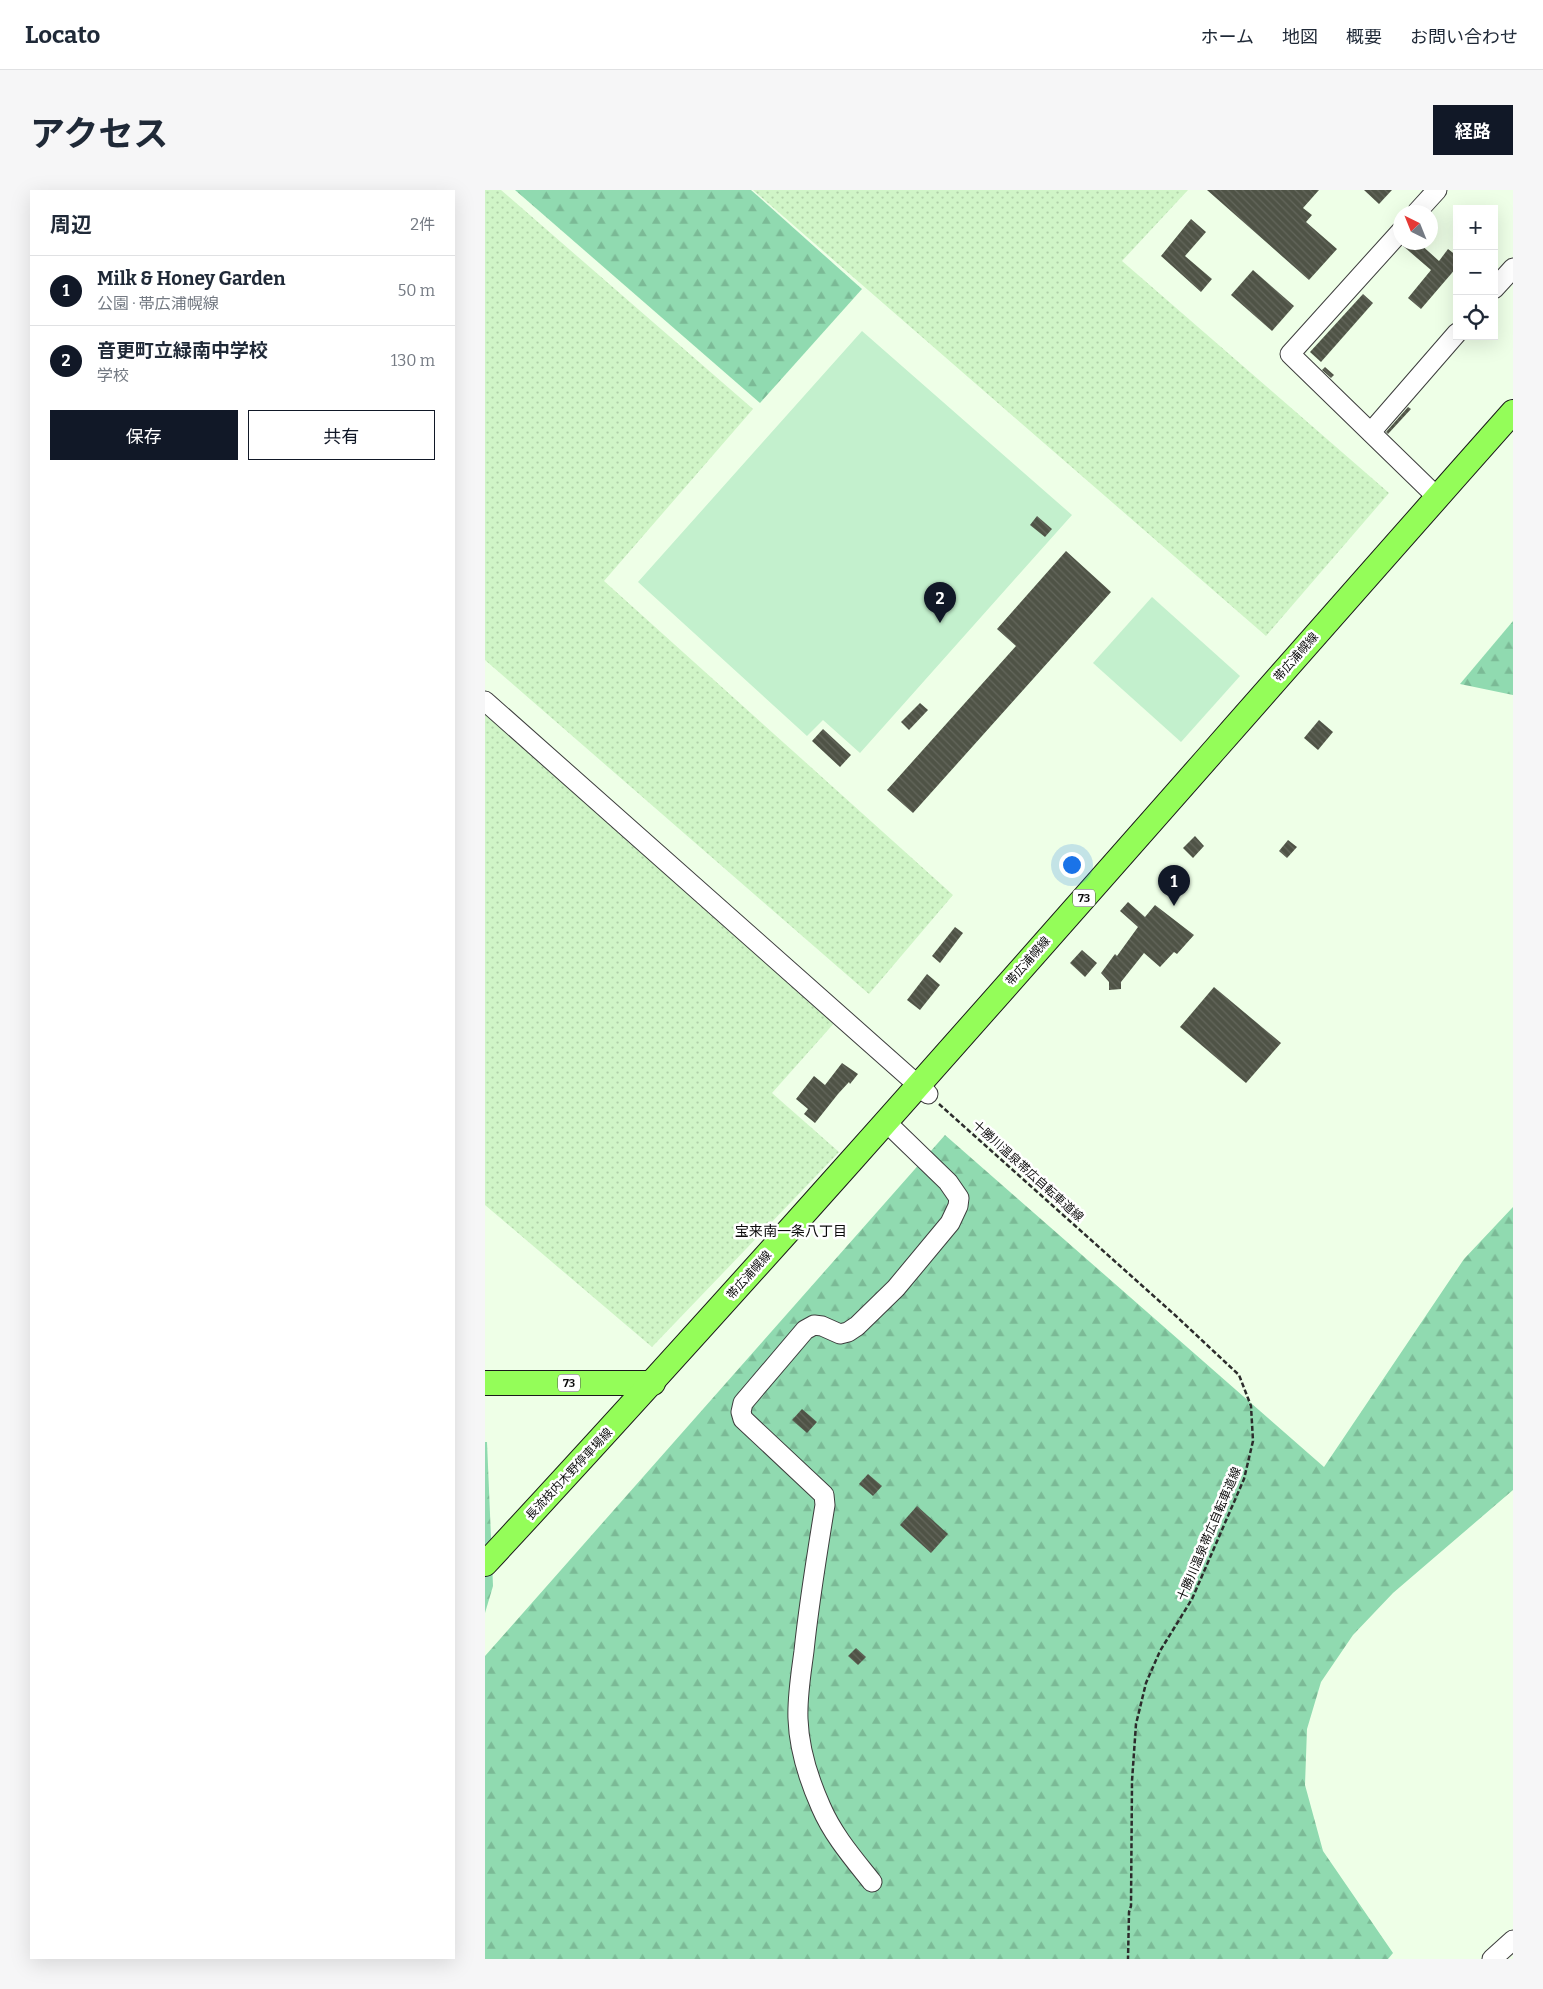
<!DOCTYPE html>
<html lang="ja">
<meta charset="utf-8">
<style>
:root{--surface:#fff;--page:#f6f6f7;--text:#1f2937;--muted:#747a83;--line:#e0e1e3;--accent:#111827}
body{margin:0;font-family:Bitter,"Noto Sans JP",serif;background:var(--page);color:var(--text)}
.controls{position:absolute;right:15px;top:15px;display:grid;overflow:hidden;border-radius:0px;box-shadow:0 5px 20px #0002}
.controls button{width:45px;height:45px;display:grid;place-items:center;padding:0;border:0;border-bottom:1px solid var(--line);background:var(--surface);color:var(--text);font:25px sans-serif}
.compass{position:absolute;left:908px;top:15px;width:45px;height:45px;border-radius:50%;background:var(--surface);box-shadow:0 5px 20px #0002;rotate:317deg}
.you{position:absolute;left:586px;top:674px;width:18px;height:18px;margin:-12px;border:4px solid #fff;border-radius:50%;background:#1a73e8;box-shadow:0 0 0 8px #1a73e833}
.badge{display:grid;place-items:center;width:32px;height:32px;border-radius:50%;background:var(--accent);color:#fff;font-size:16px;font-weight:700}
.pin{position:absolute;translate:-50% -41px;filter:drop-shadow(0 1px 2px #0008)}
.pin::after{content:'';position:absolute;top:26px;width:18px;height:15px;background:inherit;clip-path:polygon(0 0,100% 0,50% 100%)}
.list{margin:0;padding:0;list-style:none}
h2{display:flex;justify-content:space-between;align-items:center;height:65px;margin:0;padding:0 20px;font-size:21px}
h2 small{font-size:16px;font-weight:400;color:var(--muted)}
.list li{display:grid;grid-template-columns:32px 1fr auto;gap:15px;align-items:center;box-sizing:border-box;height:70px;padding:0 20px;border-top:1px solid var(--line)}
.list b{display:block;font-size:19px;white-space:nowrap}
.list p{margin:0;font-size:16px;white-space:nowrap;color:var(--muted)}
.list em{font-size:16px;font-style:normal;color:var(--muted)}
.actions{display:flex;gap:10px;padding:15px 20px}
.actions a{flex:1;padding:11px 0;border:1px solid var(--accent);border-radius:0px;text-align:center;font-size:18px;color:var(--accent)}
.actions .main{background:var(--accent);color:#fff}
.icon{flex:none;width:28px;height:28px;fill:none;stroke:currentColor;stroke-width:2;stroke-linecap:round;stroke-linejoin:round}
.map{position:relative;flex:none;width:1028px;height:1769px;overflow:hidden;border-radius:0px}
header{display:flex;align-items:center;gap:30px;box-sizing:border-box;height:70px;padding:0 25px;background:var(--surface);border-bottom:1px solid var(--line)}
header strong{font-size:24px}
nav{display:flex;gap:28px;margin-inline-start:auto;font-size:18px}
.intro{display:flex;align-items:center;justify-content:space-between;box-sizing:border-box;height:120px;padding:0 30px}
h1{margin:0;font-size:35px}
.button{padding:12px 22px;border-radius:0px;background:var(--accent);color:#fff;font-size:18px;font-weight:700}
main{display:flex;gap:30px;padding:0 30px}
aside{flex:1;background:var(--surface);border-radius:0px;box-shadow:0 5px 20px #0002}
.map>svg:first-child{display:block}
.farmland{fill:url(#farmland-dots)}
.forest{fill:url(#forest-firs)}
.pitch{fill:#c3f0cd}
.building{fill:url(#building-back-hatch)}
.lines{fill:none;stroke-linecap:round;stroke-linejoin:round}
.minor-casing{stroke:#3d3d3d;stroke-width:21}
.major-casing{stroke:#1b1b1b;stroke-width:26}
.path{stroke:#2c2c2c;stroke-width:2.5;stroke-dasharray:5 2.5;stroke-linecap:butt}
.minor{stroke:#fff;stroke-width:19}
.major{stroke:#94fd59;stroke-width:24}
.labels{text-anchor:middle;stroke-width:5;stroke-linejoin:round;paint-order:stroke}
.shield{fill:#fff;stroke:#545454;stroke-width:1}
.shield-label{font-size:11px;font-weight:bold;fill:#0a0a0a}
.street-label{font-size:12px;fill:#0a0a0a;stroke:#fff}
.neighbourhood-label{font-size:14px;fill:#0a0a0a;stroke:#fff}
</style>
<header>
<strong>Locato</strong>
<nav><a>ホーム</a><a>地図</a><a>概要</a><a>お問い合わせ</a></nav>
</header>
<div class="intro"><h1>アクセス</h1><a class="button">経路</a></div>
<main>
<aside>
<h2>周辺<small>2件</small></h2>
<ul class="list">
<li><span class="badge">1</span><div><b>Milk &amp; Honey Garden</b><p>公園 · 帯広浦幌線</p></div><em>50 m</em></li>
<li><span class="badge">2</span><div><b>音更町立緑南中学校</b><p>学校</p></div><em>130 m</em></li>
</ul>
<div class="actions"><a class="main">保存</a><a>共有</a></div>
</aside>
<div class="map">
<svg width="1028" height="1769" viewBox="0 0 1028 1769">
<defs>
<pattern id="farmland-dots" width="8" height="8" patternUnits="userSpaceOnUse" patternTransform="scale(1.25)"><rect width="8" height="8" fill="#d0f5c7"/><path d="M2 2h.1M6 6h.1" fill="none" stroke="#b1d1aa" stroke-width="1.8" stroke-linecap="round"/></pattern>
<pattern id="forest-firs" width="22" height="20" patternUnits="userSpaceOnUse" patternTransform="scale(1.25)"><rect width="22" height="20" fill="#90dab0"/><path d="M5 1l3.5 6h-7zM16 11l3.5 6h-7z" fill="#7bba96"/></pattern>
<pattern id="building-back-hatch" width="6" height="6" patternUnits="userSpaceOnUse" patternTransform="scale(1.25)"><rect width="6" height="6" fill="#4f5346"/><path d="M-1 5l2 2M0 0l6 6M5-1l2 2" fill="none" stroke="#64675c"/></pattern>
</defs>
<rect width="100%" height="100%" fill="#eeffe7"/>
<g class="farmland">
<path d="M0,0H16L268,219L119,391L468,705L384,804L0,470Z"/>
<path d="M268,0H703L637,71L904,303L781,446Z"/>
<path d="M0,524L351,831L287,903L354,962L167,1157L0,1015Z"/>
</g>
<g class="forest">
<path d="M30,0H266L377,99L275,213Z"/>
<path d="M1028,431V505L975,494Z"/>
<path d="M460,945L839,1277L979,1069L1028,1017V1300L908,1403L868,1445L836,1492L822,1539L820,1595L838,1661L908,1763L903,1769H0V1466Z"/>
<path d="M0,1252H2L8,1396L0,1423Z"/>
</g>
<g class="pitch">
<path d="M377,141L587,325L375,563L338,530L322,546L153,392Z"/>
<path d="M667,407L755,486L696,552L608,473Z"/>
</g>
<g class="building">
<path d="M722,0H834L818,18L827,25L821,32L852,59L824,90Z"/>
<path d="M879,0H907L894,14Z"/>
<path d="M706,29L721,42L700,66L727,89L716,102L676,66Z"/>
<path d="M921,52H933L954,71L963,59L972,66V77L936,119L923,108L946,80L918,56Z"/>
<path d="M768,80L809,116L787,141L746,105Z"/>
<path d="M878,104L888,113L836,172L825,162Z"/>
<path d="M840,177L849,185L846,188L837,180Z"/>
<path d="M923,217L926,219L903,244L901,242Z"/>
<path d="M552,326L567,339L560,347L545,335Z"/>
<path d="M581,361L626,402L428,623L402,600L531,456L512,439Z"/>
<path d="M435,513L443,520L424,540L416,532Z"/>
<path d="M834,530L848,542L833,560L819,548Z"/>
<path d="M338,539L366,565L355,577L327,551Z"/>
<path d="M710,646L719,656L708,668L698,658Z"/>
<path d="M803,650L812,657L802,668L794,661Z"/>
<path d="M643,712L660,727L670,715L709,745L692,764L689,762L675,777L659,763L636,792V799L624,800V792L616,783L630,764L632,766L653,737L635,721Z"/>
<path d="M470,737L478,743L455,773L447,766Z"/>
<path d="M597,760L612,773L600,787L585,773Z"/>
<path d="M442,784L455,795L435,820L422,810Z"/>
<path d="M729,797L796,853L761,893L695,837Z"/>
<path d="M357,873L373,884L365,894L364,892L353,904L330,933L319,924L323,919L311,909L329,886L340,895Z"/>
<path d="M317,1219L332,1232L322,1243L307,1230Z"/>
<path d="M383,1284L397,1296L388,1306L374,1294Z"/>
<path d="M432,1316L463,1344L446,1363L415,1335Z"/>
<path d="M371,1458L381,1467L373,1475L363,1466Z"/>
</g>
<g class="lines">
<g class="minor-casing">
<g id="minor">
<path d="M932,22L952,0"/>
<path d="M916,41L805,164L952,307"/>
<path d="M1009,99L1028,78"/>
<path d="M886,242L972,143"/>
<path d="M0,511L443,904"/>
<path d="M387,1692C368,1668 348,1645 336,1617C324,1590 314,1559 313,1529C312,1507 316,1484 319,1461C324,1412 332,1364 340,1315L339,1305L258,1229L256,1222L258,1213L320,1140L329,1135L337,1136L355,1144L363,1142L372,1136L411,1098L465,1033L473,1016L474,1008L463,992L400,931"/>
<path d="M1007,1769L1028,1750"/>
</g>
</g>
<g class="major-casing">
<g id="major">
<path d="M0,1193H168"/>
<path d="M0,1374C350,997 686,607 1028,222"/>
</g>
</g>
<path class="path" d="M454,914L691,1126L754,1185L766,1216L768,1251L759,1289L707,1409L675,1461L661,1493L651,1534L647,1591L646,1716L644,1722L643,1769"/>
<use href="#minor" class="minor"/>
<use href="#major" class="major"/>
</g>
<g class="labels">
<g class="shield">
<rect x="588" y="699.5" width="22" height="17" rx="4"/>
<rect x="73" y="1184.5" width="22" height="17" rx="4"/>
</g>
<g class="shield-label">
<text x="599" y="712">73</text>
<text x="84" y="1197">73</text>
</g>
<g class="street-label">
<text transform="translate(811 467) rotate(-49)" y="4">帯広浦幌線</text>
<text transform="translate(543 771) rotate(-49)" y="4">帯広浦幌線</text>
<text transform="translate(543 981) rotate(42)" y="4">十勝川温泉帯広自転車道線</text>
<text transform="translate(264 1085) rotate(-48)" y="4">帯広浦幌線</text>
<text transform="translate(84 1284) rotate(-47)" y="4">長流枝内木野停車場線</text>
<text transform="translate(724 1344) rotate(-67)" y="4">十勝川温泉帯広自転車道線</text>
</g>
<g class="neighbourhood-label">
<text x="306" y="1046">宝来南一条八丁目</text>
</g>
</g>
</svg>
<div class="controls">
<button>+</button>
<button>−</button>
<button><svg class="icon" aria-label="locate" viewBox="0 0 24 24"><circle cx="12" cy="12" r="6"/><path d="M12 2v4M12 18v4M2 12h4M18 12h4"/></svg></button>
</div>
<svg class="compass" viewBox="-18 -18 36 36"><path d="M0-13l5 13h-10z" fill="#e53935"/><path d="M0 13l5-13h-10z" fill="#747a83"/></svg>
<div class="you"></div>
<div class="pin badge" style="left:689px;top:716px">1</div>
<div class="pin badge" style="left:455px;top:433px">2</div>
</div>
</main>
